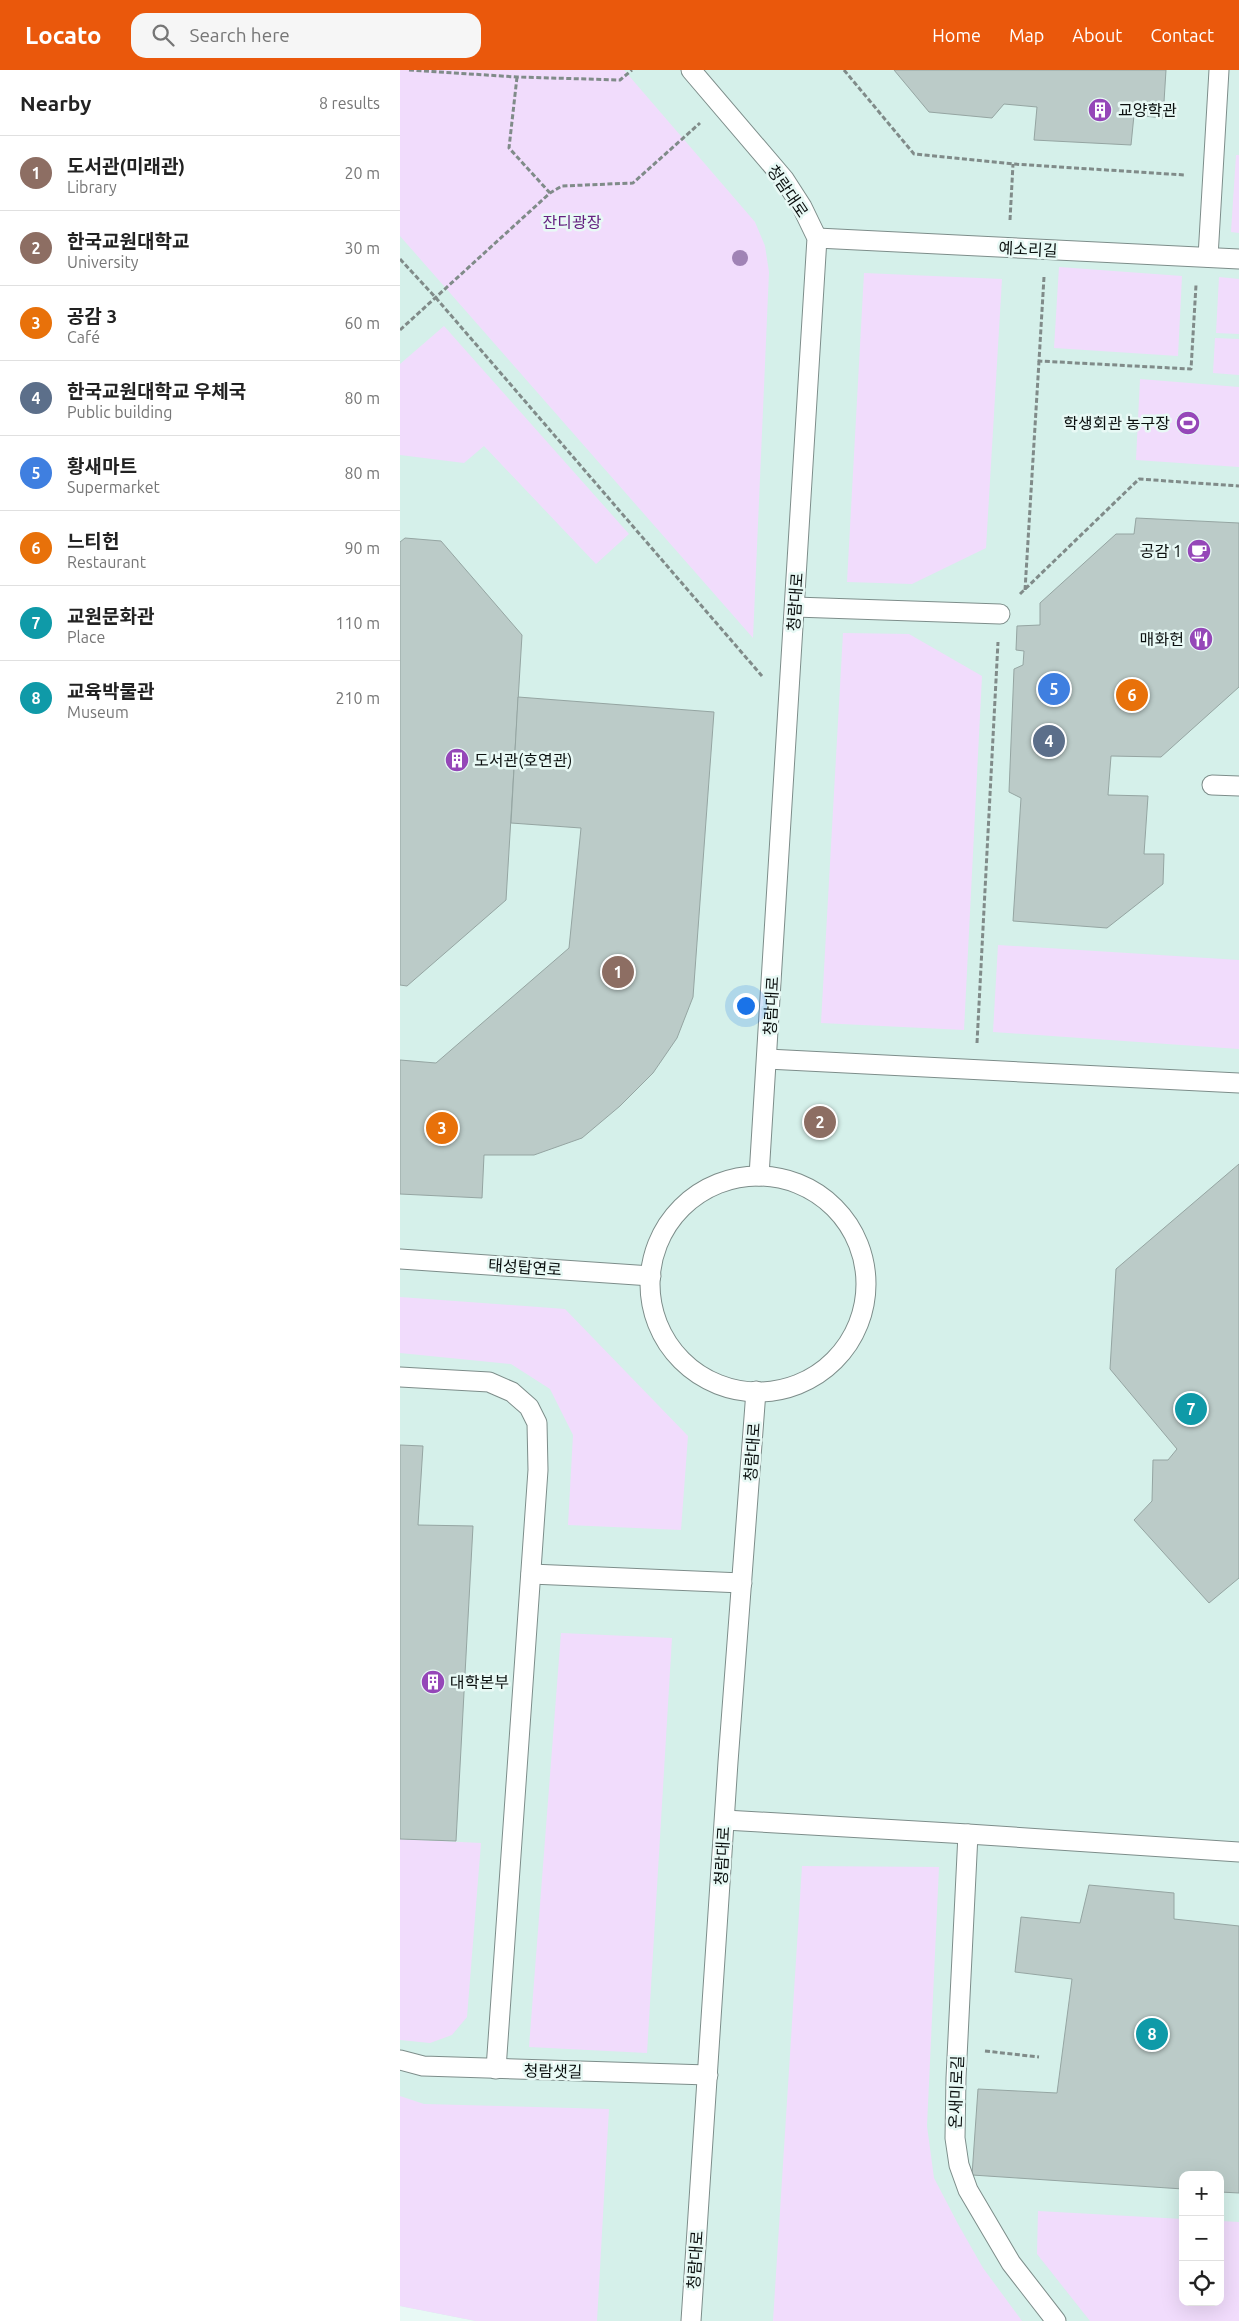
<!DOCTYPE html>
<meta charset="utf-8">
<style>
:root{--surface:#fff;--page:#f6f6f6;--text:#222;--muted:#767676;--line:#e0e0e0;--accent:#ea580c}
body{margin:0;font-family:Ubuntu,"Noto Sans KR",sans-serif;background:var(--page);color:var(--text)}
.controls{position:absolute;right:15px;bottom:15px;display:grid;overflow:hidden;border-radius:10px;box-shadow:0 5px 20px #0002}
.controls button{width:45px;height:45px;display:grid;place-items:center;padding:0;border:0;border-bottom:1px solid var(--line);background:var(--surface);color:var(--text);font:25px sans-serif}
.you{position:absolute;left:345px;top:935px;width:18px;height:18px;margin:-12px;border:4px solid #fff;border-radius:50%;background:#1a73e8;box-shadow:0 0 0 8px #1a73e833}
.badge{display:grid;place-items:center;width:32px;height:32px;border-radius:50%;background:var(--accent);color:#fff;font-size:16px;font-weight:700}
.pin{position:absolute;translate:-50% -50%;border:2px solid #fff;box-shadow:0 1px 5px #0006}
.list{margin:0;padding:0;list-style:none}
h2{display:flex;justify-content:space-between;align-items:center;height:65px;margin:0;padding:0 20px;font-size:21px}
h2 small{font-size:16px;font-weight:400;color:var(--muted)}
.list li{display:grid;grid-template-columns:32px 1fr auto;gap:15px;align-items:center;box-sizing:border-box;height:75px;padding:0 20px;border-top:1px solid var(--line)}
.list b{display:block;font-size:19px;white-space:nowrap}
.list p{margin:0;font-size:16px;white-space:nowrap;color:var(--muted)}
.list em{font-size:16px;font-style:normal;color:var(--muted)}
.icon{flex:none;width:28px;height:28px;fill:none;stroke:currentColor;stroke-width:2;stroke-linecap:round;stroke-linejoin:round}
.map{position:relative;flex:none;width:839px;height:2251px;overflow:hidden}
header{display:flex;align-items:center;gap:30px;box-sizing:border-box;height:70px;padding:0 25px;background:var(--accent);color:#fff}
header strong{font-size:24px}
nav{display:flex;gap:28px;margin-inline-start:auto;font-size:18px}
.search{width:350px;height:45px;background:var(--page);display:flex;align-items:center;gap:12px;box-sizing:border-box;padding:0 18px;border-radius:15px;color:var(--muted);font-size:19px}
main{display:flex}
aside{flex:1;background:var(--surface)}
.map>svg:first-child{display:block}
.built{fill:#d5f0ea;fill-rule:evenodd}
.green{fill:#f1dcfc}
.building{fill:#bbcbc8;stroke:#95a5a2}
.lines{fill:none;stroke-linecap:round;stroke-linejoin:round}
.service-casing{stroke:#7d8d8a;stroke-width:21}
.path{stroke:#808b89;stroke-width:3;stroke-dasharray:5 2.5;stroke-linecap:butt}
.service{stroke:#fff;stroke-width:19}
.tree{fill:#a083b5}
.labels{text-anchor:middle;stroke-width:5;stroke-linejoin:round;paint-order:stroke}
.poi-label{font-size:16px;fill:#0b100f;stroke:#e8f9f5;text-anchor:start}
.street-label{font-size:16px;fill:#0b100f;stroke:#e8f9f5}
.park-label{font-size:16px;fill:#652381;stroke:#e8f9f5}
</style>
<header>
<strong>Locato</strong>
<div class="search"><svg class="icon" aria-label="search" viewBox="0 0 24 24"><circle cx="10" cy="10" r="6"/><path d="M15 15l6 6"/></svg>Search here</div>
<nav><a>Home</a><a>Map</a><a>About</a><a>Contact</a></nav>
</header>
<main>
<aside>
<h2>Nearby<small>8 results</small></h2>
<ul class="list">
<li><span class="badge" style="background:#8d6e63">1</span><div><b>도서관(미래관)</b><p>Library</p></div><em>20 m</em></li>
<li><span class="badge" style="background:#8d6e63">2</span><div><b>한국교원대학교</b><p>University</p></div><em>30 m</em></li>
<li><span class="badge" style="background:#e8710a">3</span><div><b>공감 3</b><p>Café</p></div><em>60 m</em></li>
<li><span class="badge" style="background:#5c6f8a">4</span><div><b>한국교원대학교 우체국</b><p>Public building</p></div><em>80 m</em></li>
<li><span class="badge" style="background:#3f7fe0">5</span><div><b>황새마트</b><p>Supermarket</p></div><em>80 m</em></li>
<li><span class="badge" style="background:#e8710a">6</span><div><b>느티헌</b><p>Restaurant</p></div><em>90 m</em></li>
<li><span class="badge" style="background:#0f9aa8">7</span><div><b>교원문화관</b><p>Place</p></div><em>110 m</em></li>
<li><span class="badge" style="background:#0f9aa8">8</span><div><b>교육박물관</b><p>Museum</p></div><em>210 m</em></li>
</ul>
</aside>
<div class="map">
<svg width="839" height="2251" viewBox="0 0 839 2251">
<rect width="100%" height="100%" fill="#e8f9f5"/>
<path class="built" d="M0,0H839V2251H76L0,2236ZM783,2105H820V2232H783Z"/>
<g class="green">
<path d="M0,0H224L355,152L365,176L369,202L353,568L0,166Z"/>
<path d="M836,85H839V163L831,162Z"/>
<path d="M659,197L782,206L778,286L654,278Z"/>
<path d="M464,203L602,209L586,478L512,514L447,512Z"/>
<path d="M819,207L839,209V264L816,263Z"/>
<path d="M44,256L229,464L196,494L84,376L64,393L0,385V294Z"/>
<path d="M815,268L839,269V305L813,303Z"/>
<path d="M740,309L839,317V397L736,390Z"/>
<path d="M443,563L509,564L582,606L564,960L421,953Z"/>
<path d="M598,875L839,890V979L593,962Z"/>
<path d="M0,1227L165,1239L288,1366L281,1460L168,1455L173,1365L150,1319L111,1294L0,1283Z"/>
<path d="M161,1563L272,1568L247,1983L129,1977Z"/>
<path d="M0,1769L81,1773L67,1947L52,1965L30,1973L0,1970Z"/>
<path d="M402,1796L539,1797L527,2056L534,2108L558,2154L583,2198L622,2251H373Z"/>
<path d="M0,2026L24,2034L209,2039L197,2251H76L0,2236Z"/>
<path d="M638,2141L783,2149V2232H820V2151L839,2152V2251H690L637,2184Z"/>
</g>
<g class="building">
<path d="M494,0H766L763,48L734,45L731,75L634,70L637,37L604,34L592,48L529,42Z"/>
<path d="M736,448L839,453V617L761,687L711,686L708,725L748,726L744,784H764L763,814L707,858L613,851L621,728L609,722L614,599L623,595L624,581L616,580L617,556L640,555V533L716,464H734Z"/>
<path d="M5,468L41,471L122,565L106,830L7,916L0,915V472Z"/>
<path d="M118,627L314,642L293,927L277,968L253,1003L220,1036L182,1068L134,1085H84L82,1128L0,1124V990L36,993L169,878L181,758L111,753Z"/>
<path d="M839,1094V1508L809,1533L734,1450L752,1431L753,1390H768L777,1379L710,1299L716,1199Z"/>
<path d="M0,1375L23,1376L18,1455L73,1456L56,1771L0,1769Z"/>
<path d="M689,1815L774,1823V1849L839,1856V2123L820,2122V2105H783V2119L572,2105L578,2019L657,2023L672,1909L615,1902L621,1847L680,1853Z"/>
</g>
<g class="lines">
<g class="service-casing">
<g id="service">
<path d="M291,0L384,109L402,137L417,168L359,1106"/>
<path d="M417,168L839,189"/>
<path d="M808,187L819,0"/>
<path d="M395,537L600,544"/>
<path d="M812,715L839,716"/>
<path d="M367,989L839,1013"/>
<circle cx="358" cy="1214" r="108"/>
<path d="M0,1189L251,1206"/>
<path d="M0,1307L89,1312L112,1322L129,1337L137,1353L138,1400L96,1999"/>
<path d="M131,1504L342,1513"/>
<path d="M325,1750L568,1764L839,1782"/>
<path d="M568,1764L556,2008L555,2068L559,2095L568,2120L611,2193L656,2251"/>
<path d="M0,1990L23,1996L308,2005"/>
<path d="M291,2251L328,1692L356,1321"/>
</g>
</g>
<g class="path">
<path d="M9,0L117,7L220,10L232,0"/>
<path d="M444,0L514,84L613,94L785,105"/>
<path d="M117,7L109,78L150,123"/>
<path d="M610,150L613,94"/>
<path d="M0,189L36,228L362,606"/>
<path d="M644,207L639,291L791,299L796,215"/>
<path d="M0,260L150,123L162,116L233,113L300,53"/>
<path d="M625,520L639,291"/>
<path d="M620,524L739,409L839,416"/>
<path d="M577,973L598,572"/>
<path d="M585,1981L639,1987"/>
</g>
<use href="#service" class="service"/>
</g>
<circle class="tree" cx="340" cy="188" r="8"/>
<defs>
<g id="building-disc" transform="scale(1.25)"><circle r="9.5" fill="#9547b8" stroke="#e8f9f5"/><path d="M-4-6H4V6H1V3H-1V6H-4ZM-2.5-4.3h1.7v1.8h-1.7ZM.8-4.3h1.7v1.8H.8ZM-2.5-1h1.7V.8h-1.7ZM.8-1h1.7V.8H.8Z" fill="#fff"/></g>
<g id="stadium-disc" transform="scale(1.25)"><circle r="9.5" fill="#9547b8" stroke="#e8f9f5"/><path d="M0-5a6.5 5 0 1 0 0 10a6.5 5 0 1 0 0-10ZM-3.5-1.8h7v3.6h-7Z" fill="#fff"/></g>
<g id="cafe-disc" transform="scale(1.25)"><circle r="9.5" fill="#9547b8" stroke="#e8f9f5"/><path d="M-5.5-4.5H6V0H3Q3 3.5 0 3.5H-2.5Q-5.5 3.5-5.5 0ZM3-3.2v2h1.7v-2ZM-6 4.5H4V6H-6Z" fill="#fff"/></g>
<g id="restaurant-disc" transform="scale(1.25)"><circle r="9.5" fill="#9547b8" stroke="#e8f9f5"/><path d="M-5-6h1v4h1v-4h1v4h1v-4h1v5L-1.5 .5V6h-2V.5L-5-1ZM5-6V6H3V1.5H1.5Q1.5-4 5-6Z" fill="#fff"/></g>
</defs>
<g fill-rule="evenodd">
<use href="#building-disc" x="700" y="40"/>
<use href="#stadium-disc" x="788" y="353"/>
<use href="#cafe-disc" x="799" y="481"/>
<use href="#restaurant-disc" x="801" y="569"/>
<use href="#building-disc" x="57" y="690"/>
<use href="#building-disc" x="33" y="1612"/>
</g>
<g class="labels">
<g class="poi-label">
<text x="718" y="46">교양학관</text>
<text x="770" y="359" text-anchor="end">학생회관 농구장</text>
<text x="782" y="487" text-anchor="end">공감 1</text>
<text x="784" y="575" text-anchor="end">매화헌</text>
<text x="74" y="696">도서관(호연관)</text>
<text x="50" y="1618">대학본부</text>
</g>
<g class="street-label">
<text transform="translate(388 121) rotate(56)" y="6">청람대로</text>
<text transform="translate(628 179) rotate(3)" y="6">예소리길</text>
<text transform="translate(395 532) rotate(-86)" y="6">청람대로</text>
<text transform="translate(371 936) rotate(-87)" y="6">청람대로</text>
<text transform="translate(125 1197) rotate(4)" y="6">태성탑연로</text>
<text transform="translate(352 1382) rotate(-86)" y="6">청람대로</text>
<text transform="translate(322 1786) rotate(-87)" y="6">청람대로</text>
<text transform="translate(153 2001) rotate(1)" y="6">청람샛길</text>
<text transform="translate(556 2022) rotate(-88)" y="6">온새미로길</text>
<text transform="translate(295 2190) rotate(-86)" y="6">청람대로</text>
</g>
<g class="park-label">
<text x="172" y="158">잔디광장</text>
</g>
</g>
</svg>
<div class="controls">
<button>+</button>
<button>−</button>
<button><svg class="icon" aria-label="locate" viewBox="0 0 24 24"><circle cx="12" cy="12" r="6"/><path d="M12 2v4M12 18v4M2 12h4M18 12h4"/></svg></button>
</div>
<div class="you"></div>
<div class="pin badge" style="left:218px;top:902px;background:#8d6e63">1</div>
<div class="pin badge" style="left:420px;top:1052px;background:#8d6e63">2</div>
<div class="pin badge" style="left:42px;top:1058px;background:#e8710a">3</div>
<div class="pin badge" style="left:649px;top:671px;background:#5c6f8a">4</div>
<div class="pin badge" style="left:654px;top:619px;background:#3f7fe0">5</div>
<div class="pin badge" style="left:732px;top:625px;background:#e8710a">6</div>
<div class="pin badge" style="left:791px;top:1339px;background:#0f9aa8">7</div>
<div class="pin badge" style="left:752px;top:1964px;background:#0f9aa8">8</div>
</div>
</main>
